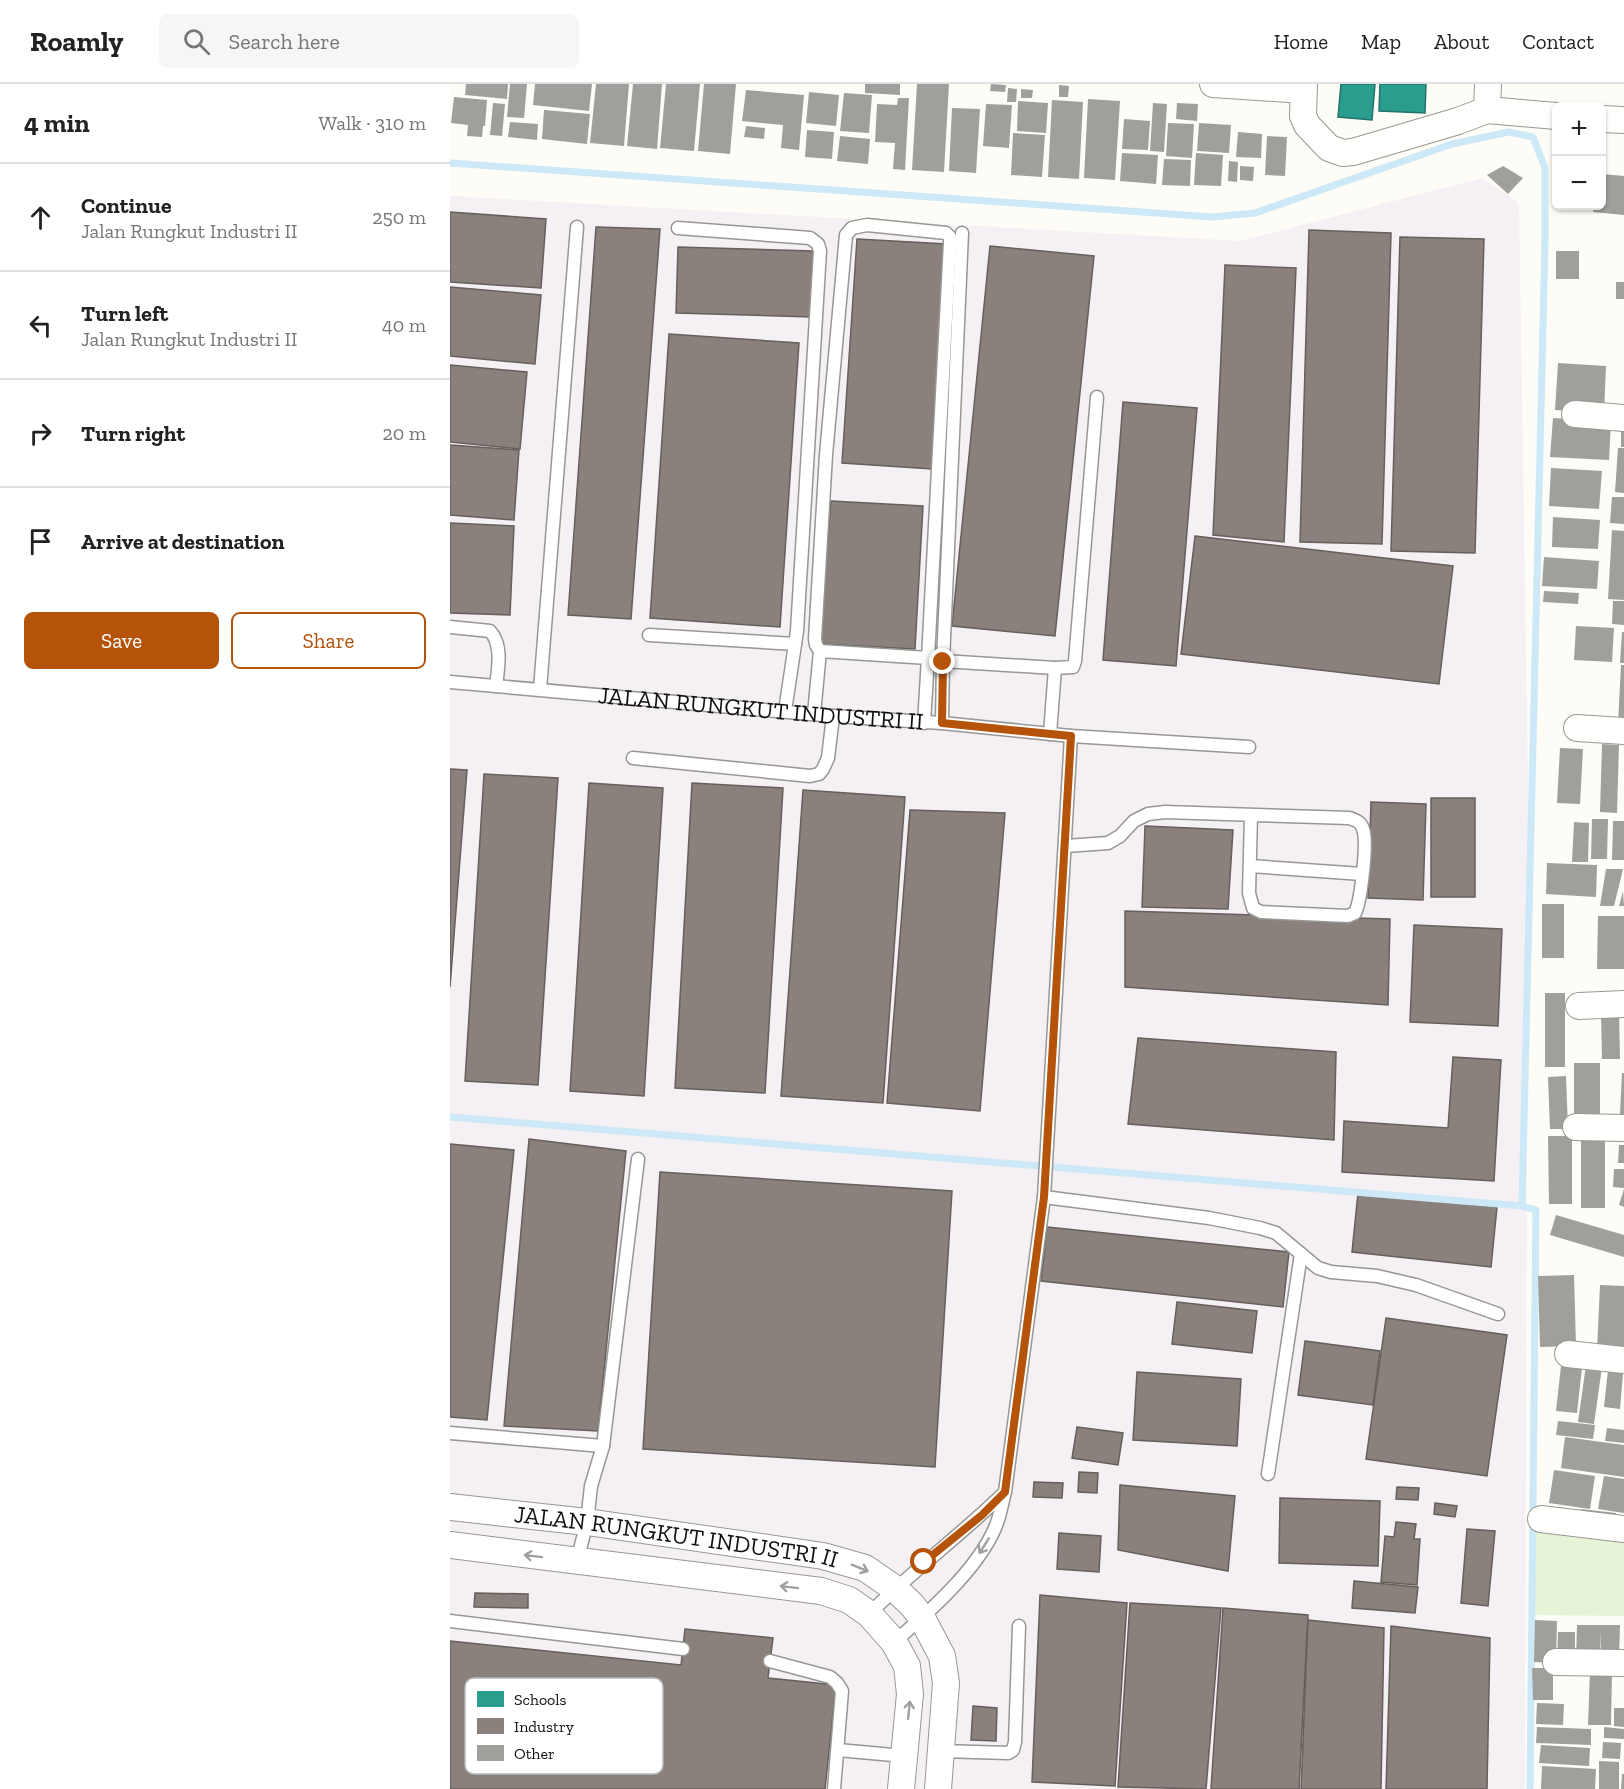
<!DOCTYPE html>
<meta charset="utf-8">
<style>
:root{--surface:#fff;--page:#f6f6f6;--text:#222;--muted:#767676;--line:#e0e0e0;--accent:#b45309}
body{margin:0;font-family:"Zilla Slab",serif;background:var(--page);color:var(--text)}
.controls{position:absolute;right:18px;top:18px;display:grid;overflow:hidden;border-radius:9px;box-shadow:0 2px 4px #0004}
.controls button{width:54px;height:54px;display:grid;place-items:center;padding:0;border:0;border-bottom:2px solid var(--line);background:var(--surface);color:var(--text);font:30px sans-serif}
.stop{position:absolute;width:18px;height:18px;margin:-14px;border:4px solid #b45309;border-radius:50%;background:#fff}
.stop.end{background:#b45309;border-color:#fff;box-shadow:0 2px 6px #0008}
.list{margin:0;padding:0;list-style:none}
h2{display:flex;justify-content:space-between;align-items:center;height:78px;margin:0;padding:0 24px;font-size:26px}
h2 small{font-size:20px;font-weight:400;color:var(--muted)}
.list li{display:grid;grid-template-columns:39px 1fr auto;gap:18px;align-items:center;box-sizing:border-box;height:108px;padding:0 24px;border-top:2px solid var(--line)}
.list b{display:block;font-size:22px;white-space:nowrap}
.list p{margin:0;font-size:20px;white-space:nowrap;color:var(--muted)}
.list em{font-size:20px;font-style:normal;color:var(--muted)}
.actions{display:flex;gap:12px;padding:18px 24px}
.actions a{flex:1;padding:14px 0;border:2px solid var(--accent);border-radius:9px;text-align:center;font-size:21px;color:var(--accent)}
.actions .main{background:var(--accent);color:#fff}
.icon{flex:none;width:33px;height:33px;fill:none;stroke:currentColor;stroke-width:2;stroke-linecap:round;stroke-linejoin:round}
.map{position:relative;flex:none;width:1174px;height:1705px;overflow:hidden}
header{display:flex;align-items:center;gap:36px;box-sizing:border-box;height:84px;padding:0 30px;background:var(--surface);border-bottom:2px solid var(--line)}
header strong{font-size:28px}
nav{display:flex;gap:33px;margin-inline-start:auto;font-size:21px}
.search{width:420px;height:54px;background:var(--page);display:flex;align-items:center;gap:15px;box-sizing:border-box;padding:0 21px;border-radius:9px;color:var(--muted);font-size:22px}
main{display:flex}
aside{flex:1;background:var(--surface)}
.map>svg:first-child{display:block}
.industrial{fill:#f5f0f3}
.green{fill:#e7f3d7}
.schools{fill:#2a9d8f;stroke:#227369;stroke-width:1.5}
.industry{fill:#8a817c;stroke:#665f5c;stroke-width:1.5}
.lines{fill:none;stroke-linecap:round;stroke-linejoin:round}
.stream{stroke:#cde8f7;stroke-width:7}
.building{fill:#a19f9c}
.lane-casing{stroke:#979795;stroke-width:15}
.street-casing{stroke:#979795;stroke-width:28}
.lane{stroke:#fffffe;stroke-width:12}
.street{stroke:#fffffe;stroke-width:26}
.oneway{stroke:#a0a09f}
.route{stroke:#b45309;stroke-width:8}
.labels{text-anchor:middle;stroke-width:6;stroke-linejoin:round;paint-order:stroke}
.street-label{font-size:24px;fill:#111;stroke:#fff}
.key{fill:#fff;stroke:#b8b8b8;stroke-width:1.5}
.key-label{font-size:16px;fill:#111}
</style>
<header>
<strong>Roamly</strong>
<div class="search"><svg class="icon" aria-label="search" viewBox="0 0 24 24"><circle cx="10" cy="10" r="6"/><path d="M15 15l6 6"/></svg>Search here</div>
<nav><a>Home</a><a>Map</a><a>About</a><a>Contact</a></nav>
</header>
<main>
<aside>
<h2>4 min<small>Walk · 310 m</small></h2>
<ul class="list">
<li><svg class="icon" aria-label="ahead" viewBox="0 0 24 24"><path d="M12 20V5M6 11l6-6 6 6"/></svg><div><b>Continue</b><p>Jalan Rungkut Industri II</p></div><em>250 m</em></li>
<li><svg class="icon" aria-label="left" viewBox="0 0 24 24"><path d="M17 20v-9H6M10 6l-5 5 5 5"/></svg><div><b>Turn left</b><p>Jalan Rungkut Industri II</p></div><em>40 m</em></li>
<li><svg class="icon" aria-label="right" viewBox="0 0 24 24"><path d="M7 20v-9h11M14 6l5 5-5 5"/></svg><div><b>Turn right</b></div><em>20 m</em></li>
<li><svg class="icon" aria-label="arrive" viewBox="0 0 24 24"><path d="M6 21V4h12l-3 4 3 4H6"/></svg><div><b>Arrive at destination</b></div></li>
</ul>
<div class="actions"><a class="main">Save</a><a>Share</a></div>
</aside>
<div class="map">
<svg width="1174" height="1705" viewBox="0 0 1174 1705">
<rect width="100%" height="100%" fill="#fdfcf7"/>
<path class="industrial" d="M1032,94L1069,119L1078,703L1075,1705H0V112L790,157Z"/>
<path class="green" d="M1082,1440L1174,1453V1532L1080,1531Z"/>
<g class="schools">
<path d="M891,0H925L922,36L888,33Z"/>
<path d="M930,0H976L975,29L929,27Z"/>
</g>
<g class="industry">
<path d="M0,128L96,135L91,204L0,198Z"/>
<path d="M146,143L210,145L181,535L118,531Z"/>
<path d="M859,146L941,149L932,460L850,458Z"/>
<path d="M950,153L1034,155L1025,469L941,467Z"/>
<path d="M407,155L497,160L482,385L392,379Z"/>
<path d="M540,162L644,172L605,552L502,542Z"/>
<path d="M228,163L363,167L361,233L226,229Z"/>
<path d="M775,181L846,184L834,458L763,451Z"/>
<path d="M0,203L91,211L85,280L0,272Z"/>
<path d="M219,250L349,259L330,543L200,534Z"/>
<path d="M0,281L77,288L70,365L0,358Z"/>
<path d="M673,318L747,324L726,582L653,576Z"/>
<path d="M0,361L69,366L64,436L0,431Z"/>
<path d="M381,417L473,422L465,565L369,560Z"/>
<path d="M0,439L64,442L60,531L0,529Z"/>
<path d="M745,452L1003,482L989,600L731,570Z"/>
<path d="M0,685L17,686L0,903Z"/>
<path d="M34,690L108,694L88,1001L15,997Z"/>
<path d="M139,699L213,704L194,1012L120,1007Z"/>
<path d="M242,699L333,704L315,1009L225,1004Z"/>
<path d="M353,706L455,713L433,1019L331,1012Z"/>
<rect x="981" y="714" width="44" height="99"/>
<path d="M921,718L976,720L973,816L918,814Z"/>
<path d="M460,726L555,729L530,1027L437,1019Z"/>
<path d="M695,742L783,746L778,825L692,823Z"/>
<path d="M675,827L940,835L938,921L675,903Z"/>
<path d="M964,841L1052,845L1048,942L960,938Z"/>
<path d="M688,954L886,968L884,1056L678,1040Z"/>
<path d="M1003,973L1051,976L1044,1097L892,1088L894,1037L998,1044Z"/>
<path d="M79,1055L176,1067L148,1347L54,1342Z"/>
<path d="M0,1060L64,1066L37,1336L0,1333Z"/>
<path d="M210,1088L502,1107L485,1383L193,1365Z"/>
<path d="M908,1109L1047,1123L1041,1183L902,1168Z"/>
<path d="M597,1143L839,1168L833,1223L591,1197Z"/>
<path d="M727,1218L807,1227L802,1269L722,1260Z"/>
<path d="M936,1234L1057,1251L1037,1392L916,1375Z"/>
<path d="M855,1257L930,1267L923,1321L848,1311Z"/>
<path d="M687,1288L791,1295L787,1362L683,1356Z"/>
<path d="M627,1343L673,1349L668,1381L622,1374Z"/>
<path d="M629,1388L648,1389L647,1409L628,1408Z"/>
<path d="M584,1398L613,1399L612,1414L583,1413Z"/>
<path d="M670,1401L785,1412L778,1487L668,1466Z"/>
<path d="M947,1403L969,1404L968,1416L946,1415Z"/>
<path d="M830,1414L930,1417L928,1482L829,1479Z"/>
<path d="M985,1419L1007,1422L1005,1433L984,1430Z"/>
<path d="M946,1438L966,1440L964,1455H970L967,1501L931,1498L935,1452L944,1453Z"/>
<path d="M1017,1445L1045,1447L1038,1522L1011,1519Z"/>
<path d="M609,1449L651,1452L649,1488L607,1485Z"/>
<path d="M904,1497L968,1503L965,1529L902,1524Z"/>
<path d="M25,1509L78,1510V1524L24,1523Z"/>
<path d="M590,1511L677,1519L665,1702L582,1698Z"/>
<path d="M680,1519L771,1524L756,1705L668,1703Z"/>
<path d="M773,1524L858,1531L849,1705H761Z"/>
<path d="M858,1536L934,1544L931,1705H851Z"/>
<path d="M941,1542L1040,1554L1037,1705H936Z"/>
<path d="M235,1545L323,1554L318,1594L386,1601L375,1705H0V1557L231,1581Z"/>
<path d="M523,1622L547,1624L546,1657L521,1656Z"/>
</g>
<g class="lines">
<g class="stream">
<path d="M0,79L762,133L805,129L1002,60L1059,48L1083,53L1095,84V158L1072,1122"/>
<path d="M0,1033L1072,1122L1086,1126L1080,1705"/>
</g>
</g>
<g class="building">
<path d="M16,0H58L57,15L15,11Z"/>
<path d="M60,0H77L74,34L57,33Z"/>
<path d="M85,0H142L139,27L83,21Z"/>
<path d="M146,0H179L174,62L140,59Z"/>
<path d="M183,0H212L207,65L177,62Z"/>
<path d="M216,0H250L244,67L210,64Z"/>
<path d="M254,0H286L280,70L248,67Z"/>
<path d="M415,0H450V11L415,9Z"/>
<path d="M467,0H499L494,88L462,86Z"/>
<path d="M541,0L556,1L555,8L540,7Z"/>
<path d="M609,1L619,2L618,13H609Z"/>
<path d="M558,4L567,5L566,18H557Z"/>
<path d="M571,5L583,6L582,14H571Z"/>
<path d="M296,6L354,11L349,66L331,64L333,41L292,37Z"/>
<path d="M359,8L389,11L386,42L356,39Z"/>
<path d="M394,9L422,11L419,49L390,47Z"/>
<path d="M4,13L37,16L35,42H33L32,53L17,52L18,41L1,39Z"/>
<path d="M448,14H459L455,86L443,85L445,59L425,58L427,20L447,21Z"/>
<path d="M638,15L670,17L665,96L634,94Z"/>
<path d="M602,16L633,18L629,95L598,93Z"/>
<path d="M568,17L598,19L596,49L567,47Z"/>
<path d="M43,19L55,20L52,52L40,51Z"/>
<path d="M703,19L717,20L714,68L700,67Z"/>
<path d="M727,19L748,20L747,37L726,35Z"/>
<path d="M536,20L562,21L559,64L533,62Z"/>
<path d="M502,24L530,25L526,89L499,87Z"/>
<path d="M94,26L140,30L137,60L92,55Z"/>
<path d="M674,35L700,37L698,66L672,65Z"/>
<path d="M60,38L88,40L87,56L58,53Z"/>
<path d="M718,39L744,40L742,74L716,72Z"/>
<path d="M749,39L781,41L779,69L747,67Z"/>
<path d="M296,42L315,44L314,55L294,53Z"/>
<path d="M357,46L384,48L382,75L355,73Z"/>
<path d="M788,48L812,50L811,74L786,73Z"/>
<path d="M563,49L595,51L592,93L561,91Z"/>
<path d="M390,52L420,55L418,80L387,77Z"/>
<path d="M817,52L837,53L835,92L815,91Z"/>
<path d="M672,69L708,71L706,100L670,97Z"/>
<path d="M746,69L773,71L771,102L744,101Z"/>
<path d="M714,75L741,76L740,102L712,101Z"/>
<path d="M779,77L788,78L787,98L778,97Z"/>
<path d="M790,82L804,83L803,97L790,96Z"/>
<path d="M1053,82L1073,94L1058,110L1037,91Z"/>
<path d="M1152,90L1174,92V131L1143,128L1144,122H1152Z"/>
<rect x="1106" y="167" width="23" height="28"/>
<rect x="1166" y="198" width="8" height="17"/>
<path d="M1108,279L1156,282L1154,329L1105,326Z"/>
<path d="M1103,334L1161,337L1159,376L1100,373Z"/>
<rect x="1171" y="347" width="3" height="16"/>
<path d="M1168,364H1174V409L1165,408Z"/>
<path d="M1101,384L1152,387L1149,425L1099,422Z"/>
<path d="M1162,413H1174V440L1160,439Z"/>
<path d="M1103,433L1150,436L1148,465L1102,463Z"/>
<path d="M1162,446L1174,447V516L1158,515Z"/>
<path d="M1094,473L1149,477L1147,505L1092,502Z"/>
<path d="M1094,507L1129,509L1128,520L1093,518Z"/>
<path d="M1163,517H1174V541L1162,540Z"/>
<path d="M1126,542L1164,544L1162,578L1124,576Z"/>
<path d="M1172,548H1174V579H1170Z"/>
<path d="M1171,581H1174V640H1168Z"/>
<path d="M1152,660L1169,661L1167,729L1150,728Z"/>
<path d="M1110,664L1133,665L1130,720L1107,719Z"/>
<path d="M1142,735H1158L1157,775H1141Z"/>
<path d="M1163,737H1174V776H1162Z"/>
<path d="M1124,738L1139,739L1138,778H1122Z"/>
<path d="M1097,779L1147,781L1146,813L1096,810Z"/>
<path d="M1156,785H1173L1164,822H1150Z"/>
<path d="M1173,807L1174,822H1169Z"/>
<rect x="1092" y="820" width="22" height="54"/>
<path d="M1148,832H1174V885H1147Z"/>
<rect x="1095" y="909" width="20" height="74"/>
<path d="M1169,929L1170,975H1152L1151,930Z"/>
<rect x="1124" y="979" width="26" height="61"/>
<path d="M1172,989H1174V1030H1170Z"/>
<path d="M1116,992L1118,1045H1100L1098,993Z"/>
<path d="M1098,1052H1122V1120H1099Z"/>
<rect x="1131" y="1052" width="24" height="72"/>
<path d="M1169,1061H1174V1079H1168Z"/>
<path d="M1164,1085H1174V1104L1163,1103Z"/>
<path d="M1174,1105V1123L1169,1121Z"/>
<path d="M1106,1131L1174,1151V1173L1100,1151Z"/>
<path d="M1124,1191L1126,1262L1090,1263L1088,1192Z"/>
<path d="M1150,1201L1174,1202V1269L1147,1267Z"/>
<path d="M1112,1273L1133,1275L1127,1329L1106,1327Z"/>
<path d="M1159,1277L1174,1278L1170,1325L1154,1323Z"/>
<path d="M1136,1281L1152,1283L1144,1340L1128,1338Z"/>
<path d="M1108,1337L1145,1341L1143,1355L1106,1351Z"/>
<path d="M1157,1344L1174,1346V1359L1155,1357Z"/>
<path d="M1115,1353L1174,1361V1393L1111,1384Z"/>
<path d="M1104,1386L1145,1392L1140,1425L1099,1419Z"/>
<path d="M1154,1392L1174,1395V1429L1148,1425Z"/>
<path d="M1131,1425L1166,1429V1437L1130,1433Z"/>
<path d="M1085,1536L1107,1537L1106,1579L1084,1578Z"/>
<path d="M1127,1541H1170L1169,1575L1151,1574V1547L1150,1576L1126,1575Z"/>
<path d="M1108,1548H1125V1576H1107Z"/>
<path d="M1082,1584H1103V1616H1083Z"/>
<path d="M1140,1587H1162L1161,1641H1138Z"/>
<path d="M1087,1619L1114,1620L1113,1641L1086,1640Z"/>
<path d="M1164,1624H1174V1643L1164,1642Z"/>
<path d="M1087,1643L1141,1645V1661L1086,1659Z"/>
<path d="M1154,1643L1174,1645V1655L1154,1654Z"/>
<path d="M1153,1658L1171,1659L1170,1675L1152,1674Z"/>
<path d="M1091,1661L1140,1664L1139,1682L1089,1679Z"/>
<path d="M1149,1677L1169,1678V1705H1149Z"/>
<path d="M1092,1682L1146,1685L1145,1705H1091Z"/>
<path d="M1172,1690H1174V1705H1171Z"/>
</g>
<g class="lines">
<g class="lane-casing">
<g id="lane">
<path d="M228,144L360,154L368,160L370,167L347,547L335,627"/>
<path d="M0,543L40,547C53,561 48,585 46,602"/>
<path d="M199,551L345,560"/>
<path d="M493,577L512,149"/>
<path id="s1" d="M0,598L383,632L492,639L621,652L799,663"/>
<path d="M90,605L127,143"/>
<path d="M364,630L370,567"/>
<path d="M474,639L478,574L500,159V153L496,149L417,141L402,144L396,151L376,371L365,555L366,561L370,567L478,574"/>
<path d="M492,639L493,577L605,584L623,583L625,577L647,313"/>
<path d="M600,650L605,584"/>
<path d="M183,674L360,692L369,690L373,685L378,674L383,632"/>
<path d="M616,762L658,759L670,752L684,737L698,730L715,728L899,734C906,736 911,738 913,745C918,757 911,817 905,829L898,832L811,828L803,824L799,809L801,731"/>
<path d="M800,782L912,790"/>
<path d="M594,1113L759,1134L810,1144L826,1149L868,1184L881,1188L927,1192L966,1201L1048,1230"/>
<path d="M0,1349L153,1362L141,1402L137,1438L127,1477"/>
<path d="M153,1362L188,1075"/>
<path d="M818,1390L851,1170"/>
<path d="M419,1530C462,1487 511,1451 554,1409"/>
<path d="M0,1537L233,1565"/>
<path d="M444,1558C478,1529 527,1486 545,1444C550,1433 552,1419 555,1408L594,1113L621,652"/>
<path d="M320,1577L380,1593L387,1599L392,1607L384,1705"/>
<path d="M388,1666L454,1672"/>
<path d="M491,1667L558,1669L563,1666L565,1658L569,1542"/>
</g>
</g>
<g class="street-casing">
<g id="street">
<path d="M763,0L853,6"/>
<path d="M854,0L853,32L857,41L879,64L893,69L903,68L1008,37L1037,26L1038,0"/>
<path d="M1037,26L1106,32"/>
<path d="M1152,35L1174,36"/>
<path d="M1125,330L1174,334"/>
<path d="M1127,644L1174,647"/>
<path d="M1129,922L1174,920"/>
<path d="M1126,1043L1174,1044"/>
<path d="M1118,1270L1174,1276"/>
<path id="s2" d="M0,1423L137,1438L373,1472L415,1484L444,1504L462,1521L472,1534L492,1572L496,1599L488,1705"/>
<path d="M1091,1435L1174,1445"/>
<path d="M0,1461L371,1507L399,1516L419,1530L444,1558L457,1582L460,1610L451,1705"/>
<path d="M1106,1578L1174,1579"/>
</g>
</g>
<use href="#lane" class="lane"/>
<use href="#street" class="street"/>
</g>
<defs><path id="oneway-shaft" d="M-6 0H5M1.5-3L5.5 0L1.5 3" fill="none" stroke-width="1.6" stroke-linecap="round" stroke-linejoin="round" transform="scale(1.5)"/></defs>
<g class="oneway">
<use href="#oneway-shaft" transform="translate(534 1462) rotate(122)"/>
<use href="#oneway-shaft" transform="translate(83 1472) rotate(-173)"/>
<use href="#oneway-shaft" transform="translate(410 1484) rotate(22)"/>
<use href="#oneway-shaft" transform="translate(339 1503) rotate(-173)"/>
<use href="#oneway-shaft" transform="translate(459 1626) rotate(-84)"/>
</g>
<g class="lines">
<path class="route" d="M474,1478L532,1431L555,1408L594,1113L621,652L492,639L493,578"/>
</g>
<g class="labels">
<g class="street-label">
<text dy="8" stroke="none"><textPath href="#s1" startOffset="312">JALAN RUNGKUT INDUSTRI II</textPath></text>
<text dy="8" stroke="none"><textPath href="#s2" startOffset="228">JALAN RUNGKUT INDUSTRI II</textPath></text>
</g>
</g>
<rect x="15" y="1594" width="198" height="96" rx="9" class="key"/>
<rect x="27" y="1607" width="27" height="16" fill="#2a9d8f"/>
<rect x="27" y="1634" width="27" height="16" fill="#8a817c"/>
<rect x="27" y="1661" width="27" height="16" fill="#a19f9c"/>
<g class="key-label">
<text x="64" y="1621">Schools</text>
<text x="64" y="1648">Industry</text>
<text x="64" y="1675">Other</text>
</g>
</svg>
<div class="controls">
<button>+</button>
<button>−</button>
</div>
<div class="stop" style="left:474px;top:1478px"></div>
<div class="stop end" style="left:493px;top:578px"></div>
</div>
</main>
